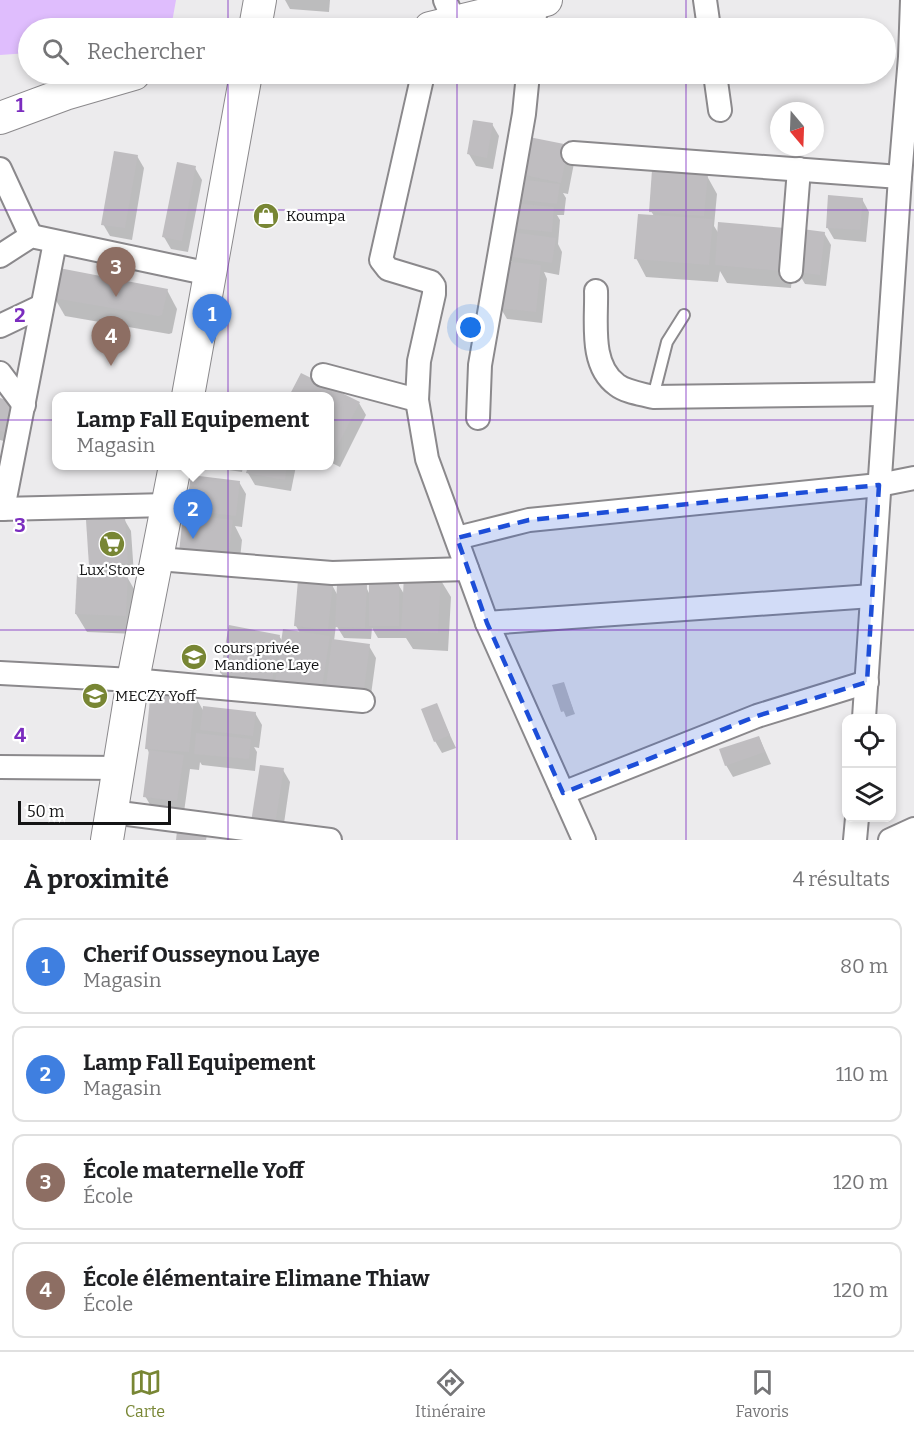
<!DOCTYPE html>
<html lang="fr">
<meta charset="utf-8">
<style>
:root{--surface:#fff;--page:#f6f6f6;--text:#202124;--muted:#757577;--line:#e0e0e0;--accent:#788634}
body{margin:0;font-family:Bitter,serif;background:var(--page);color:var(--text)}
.controls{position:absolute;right:18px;bottom:18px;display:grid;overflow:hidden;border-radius:12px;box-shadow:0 3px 9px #0003}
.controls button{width:54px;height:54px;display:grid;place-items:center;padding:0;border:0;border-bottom:2px solid var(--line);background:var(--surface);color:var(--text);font:30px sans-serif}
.compass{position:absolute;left:770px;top:102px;width:54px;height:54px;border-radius:50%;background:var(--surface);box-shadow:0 3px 9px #0003;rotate:161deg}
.scale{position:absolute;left:18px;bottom:15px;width:153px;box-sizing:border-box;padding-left:6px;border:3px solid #141415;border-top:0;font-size:16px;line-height:21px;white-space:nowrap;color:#141415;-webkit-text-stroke:4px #fff;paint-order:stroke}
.you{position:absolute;left:471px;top:328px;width:21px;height:21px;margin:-15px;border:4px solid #fff;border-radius:50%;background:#1a73e8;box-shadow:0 0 0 9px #1a73e833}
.badge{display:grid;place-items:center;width:39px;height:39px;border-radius:50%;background:var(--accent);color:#fff;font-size:20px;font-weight:700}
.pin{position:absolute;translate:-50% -50px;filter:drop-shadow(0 2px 3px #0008)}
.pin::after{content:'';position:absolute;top:32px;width:21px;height:18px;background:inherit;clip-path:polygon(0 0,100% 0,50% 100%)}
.popup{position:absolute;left:52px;top:392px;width:282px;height:78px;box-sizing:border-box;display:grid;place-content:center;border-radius:12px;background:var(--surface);filter:drop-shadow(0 2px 4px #0005);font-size:20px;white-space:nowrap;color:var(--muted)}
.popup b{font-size:22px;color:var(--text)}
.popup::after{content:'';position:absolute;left:50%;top:100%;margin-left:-12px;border:12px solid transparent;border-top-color:var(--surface)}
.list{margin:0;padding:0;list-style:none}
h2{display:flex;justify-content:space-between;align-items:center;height:78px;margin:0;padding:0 24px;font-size:26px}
h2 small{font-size:20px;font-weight:400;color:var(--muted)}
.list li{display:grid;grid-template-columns:39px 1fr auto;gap:18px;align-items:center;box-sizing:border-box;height:96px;margin:0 12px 12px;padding:0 12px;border:2px solid var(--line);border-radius:12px}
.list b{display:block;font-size:22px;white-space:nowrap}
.list p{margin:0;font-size:20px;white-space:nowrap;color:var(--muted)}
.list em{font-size:20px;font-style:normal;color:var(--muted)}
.icon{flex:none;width:33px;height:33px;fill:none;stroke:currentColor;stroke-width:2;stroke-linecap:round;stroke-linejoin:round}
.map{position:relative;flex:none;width:914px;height:840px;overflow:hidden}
.search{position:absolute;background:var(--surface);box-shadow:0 3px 9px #0003;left:18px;right:18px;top:18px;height:66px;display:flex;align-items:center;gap:15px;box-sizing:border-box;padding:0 21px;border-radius:33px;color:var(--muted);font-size:22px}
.sheet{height:510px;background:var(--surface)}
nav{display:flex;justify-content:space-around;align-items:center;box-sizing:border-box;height:84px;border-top:2px solid var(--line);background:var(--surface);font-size:16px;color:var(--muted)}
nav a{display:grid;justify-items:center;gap:3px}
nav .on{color:var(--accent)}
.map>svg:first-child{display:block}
.green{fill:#dfbdfd}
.shadow{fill:#0003}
.building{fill:#bfbdc0}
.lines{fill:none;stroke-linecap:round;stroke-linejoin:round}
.lane-casing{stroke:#8b898c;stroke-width:14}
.street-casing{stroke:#8b898c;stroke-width:26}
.secondary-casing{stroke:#8b898c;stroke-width:34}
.lane{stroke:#fff;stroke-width:10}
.street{stroke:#fff;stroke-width:22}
.secondary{stroke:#fff;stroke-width:32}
.marked{fill:#1d4ed8;fill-opacity:0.2;stroke:#1d4ed8;stroke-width:4.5;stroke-dasharray:12 8;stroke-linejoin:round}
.grid{fill:none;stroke:#7b2cbf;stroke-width:1.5;stroke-opacity:0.55}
.labels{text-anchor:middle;stroke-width:4.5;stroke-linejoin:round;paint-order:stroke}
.poi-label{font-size:15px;fill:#141415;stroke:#fff;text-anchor:start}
.grid-label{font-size:20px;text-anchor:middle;font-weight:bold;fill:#7b2cbf;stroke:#fff;stroke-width:4.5;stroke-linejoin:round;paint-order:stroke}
</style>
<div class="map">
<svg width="914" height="840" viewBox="0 0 914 840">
<rect width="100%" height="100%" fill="#ecebed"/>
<path class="green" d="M0,0H176L171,28H28V53L0,55Z"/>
<g class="shadow">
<path d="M285,0H330L329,12L290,9Z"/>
<path d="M492,124L499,136L493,169L476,166L469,154Z"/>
<path d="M137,156L144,168L132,240L110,236L103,224Z"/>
<path d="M575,158L568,194L563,193L566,198L564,215H557L560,220L558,244L562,252L559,275L544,272L547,279L542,323L507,319L500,307L513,264L508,256L516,234L512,228L521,205L517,198L518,173Z"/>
<path d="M195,168L202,180L188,252L171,249L164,237Z"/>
<path d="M707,176L717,194L714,226L719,234L795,247L791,288L727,283L720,271L718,282L646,277L636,258L654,216L651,211Z"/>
<path d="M862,199L869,212L866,242L834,239L827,227Z"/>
<path d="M824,233L831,245L826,286L805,284L798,272Z"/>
<path d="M167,290L177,309L172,333L169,334L65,316L54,297Z"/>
<path d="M302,375L359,403L366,415L340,467L330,462V396H291Z"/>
<path d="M0,400L13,404L11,443L0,440Z"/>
<path d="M220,466H243L242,472L222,469Z"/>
<path d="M249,466H296L291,491L255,485L248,473Z"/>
<path d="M239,482L246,494L242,527L235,526L242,540L238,577L191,571L192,517L188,510Z"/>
<path d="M124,519L131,531L134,575H126L138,596L136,634L87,632L76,614L97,576L91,566Z"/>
<path d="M440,579L451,597L448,651L413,649L406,638H378L372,628L371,639L344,638L336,625L334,641L369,646L376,658L370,702L232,691L221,673L279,636L283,642L300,633L296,626L332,585L338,596L366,587L370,595L398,584L404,594Z"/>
<path d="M563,683L575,714L566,717L554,686Z"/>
<path d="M194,694L204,712L255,713L262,725L259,748L254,747L257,752L255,771L202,765L200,762L199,770L190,769L184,812L152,808L145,796L150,755L147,748Z"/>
<path d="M436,705L456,748L442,753L435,741Z"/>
<path d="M759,737L771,764L733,777L726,765Z"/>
<path d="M283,770L290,782L282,837L259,834Z"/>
</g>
<g class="building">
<path d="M473,120L493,123L487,158L467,154Z"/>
<path d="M524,136L569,145L561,183L516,173Z"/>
<path d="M114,151L138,155L125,228L101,225Z"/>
<path d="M177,162L196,166L182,241L162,237Z"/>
<path d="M652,170L708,174L704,216L649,212Z"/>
<path d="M518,179L560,184L557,204L515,199Z"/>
<path d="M828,195L863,198L860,230L826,228Z"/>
<path d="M513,203L554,207L552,232L510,228Z"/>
<path d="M638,214L713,219L709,265L634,259Z"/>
<path d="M718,222L785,228L782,271L715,265Z"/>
<path d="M802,229L825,232L820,275L796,272Z"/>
<path d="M511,232L556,238L552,263L507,256Z"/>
<path d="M504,261L541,265L536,312L498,308Z"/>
<path d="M59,268L168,289L162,315L158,316L53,298Z"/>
<path d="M301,373L360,402L333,455L330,454V396H289Z"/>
<path d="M0,398L14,402L5,432L0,431Z"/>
<path d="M248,466H287L285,480L246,473Z"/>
<path d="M191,475L240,481L236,516L186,510Z"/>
<path d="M183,514L233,520L228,559L179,553Z"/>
<path d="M125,517L128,563L89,566L86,520Z"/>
<path d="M77,574L128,576L126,616L75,614Z"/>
<path d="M404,576L441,577L438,633L401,631Z"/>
<path d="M298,580L333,583L328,630L294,626Z"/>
<rect x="369" y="582" width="30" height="44"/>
<path d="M337,584L367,585L365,628L335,627Z"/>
<path d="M229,625L280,635L272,682L220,673Z"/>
<path d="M283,629L330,636L322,688L275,682Z"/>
<path d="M332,639L370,644L364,690L326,686Z"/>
<path d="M564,682L573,709L561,712L552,685Z"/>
<path d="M151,689L195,693L189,752L145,749Z"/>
<path d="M437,703L450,735L434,742L421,709Z"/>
<path d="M203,706L256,712L253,736L200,730Z"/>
<path d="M196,733L251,739L249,759L194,754Z"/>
<path d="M759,736L765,752L725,766L719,749Z"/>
<path d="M149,750L184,755L177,801L143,797Z"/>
<path d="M260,765L284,768L275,825L251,822Z"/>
<path d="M177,831L207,835L206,840H176Z"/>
</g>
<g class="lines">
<g class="lane-casing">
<path id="lane" d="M653,397L667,342L684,315"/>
</g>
<g class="street-casing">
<g id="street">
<path d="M445,0L455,23"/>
<path d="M705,0L709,28"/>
<path d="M534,28L536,0"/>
<path d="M423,74L381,260L388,269L431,282L434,286V294L419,361L417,400L427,459L487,623L584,840"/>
<path d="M715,74L720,110"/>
<path d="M573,153L900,177"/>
<path d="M0,169L31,236"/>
<path d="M0,256L31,236L210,274"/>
<path d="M791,271L799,169"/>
<path d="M596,291C597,321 589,365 617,385C626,392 642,394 653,397L885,394"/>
<path d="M0,326L42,306"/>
<path d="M0,373L24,405"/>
<path d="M323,375L417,400"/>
<path d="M478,418L480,365L524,114L528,74"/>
<path d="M0,509L168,505"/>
<path d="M3,509L55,242"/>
<path d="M457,538L529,520L879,485L914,478"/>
<path d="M158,559L332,573L467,569"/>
<path d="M487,623L872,596"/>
<path d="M0,673L133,680L363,701"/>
<path d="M864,718L900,177L910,57L912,0"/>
<path d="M0,767L120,768"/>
<path d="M563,793L757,716L867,682"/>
<path d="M112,812L330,840"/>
<path d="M855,840L857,818"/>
<path d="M890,840L914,829"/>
</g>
</g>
<g class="secondary-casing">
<g id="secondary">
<path d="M255,28L260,0"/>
<path d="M430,28L546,0"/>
<path d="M0,118L65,94L134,74"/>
<path d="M188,396L246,74"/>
<path d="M107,840L133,680L175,466"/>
</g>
</g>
<use href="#lane" class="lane"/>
<use href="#street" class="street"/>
<use href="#secondary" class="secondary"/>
</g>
<path class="marked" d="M879,485L867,682L757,716L563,793L487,623L457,538L529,520Z"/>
<path class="grid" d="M228,0V28M457,0V28M686,0V28M228,74V840M457,74V840M686,74V840M0,210H914M0,420H914M0,630H914"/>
<defs>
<g id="shop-disc" transform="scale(1.35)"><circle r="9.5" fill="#788634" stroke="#fff"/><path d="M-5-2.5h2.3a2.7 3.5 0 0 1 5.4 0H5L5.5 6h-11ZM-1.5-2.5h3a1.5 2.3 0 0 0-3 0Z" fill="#fff"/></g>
<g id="supermarket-disc" transform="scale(1.35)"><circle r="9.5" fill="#788634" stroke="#fff"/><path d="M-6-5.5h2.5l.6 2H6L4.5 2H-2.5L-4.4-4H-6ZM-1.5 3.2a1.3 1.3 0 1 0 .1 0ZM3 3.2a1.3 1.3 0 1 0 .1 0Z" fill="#fff"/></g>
<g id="school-disc" transform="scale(1.35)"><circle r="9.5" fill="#788634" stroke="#fff"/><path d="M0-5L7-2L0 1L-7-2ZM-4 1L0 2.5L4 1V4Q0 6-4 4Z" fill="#fff"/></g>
</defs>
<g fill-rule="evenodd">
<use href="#shop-disc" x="266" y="216"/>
<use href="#supermarket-disc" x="112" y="544"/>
<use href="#school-disc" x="194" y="657"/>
<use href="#school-disc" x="95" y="696"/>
</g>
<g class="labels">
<g class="poi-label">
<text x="286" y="221">Koumpa</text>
<text x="112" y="575" text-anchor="middle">Lux'Store</text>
<text x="214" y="653">cours privée<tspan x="214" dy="17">Mandione Laye</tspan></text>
<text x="115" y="701">MECZY Yoff</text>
</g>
</g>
<g class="grid-label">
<text x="20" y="112">1</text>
<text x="20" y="322">2</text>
<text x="20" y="532">3</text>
<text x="20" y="742">4</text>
</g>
</svg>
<div class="controls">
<button><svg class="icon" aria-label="locate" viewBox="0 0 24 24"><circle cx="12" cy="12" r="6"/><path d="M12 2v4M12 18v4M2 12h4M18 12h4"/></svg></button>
<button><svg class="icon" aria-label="layers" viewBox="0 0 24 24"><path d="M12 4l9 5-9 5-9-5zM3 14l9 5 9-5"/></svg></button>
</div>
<svg class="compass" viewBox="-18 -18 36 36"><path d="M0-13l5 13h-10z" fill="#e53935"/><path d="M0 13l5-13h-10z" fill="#757577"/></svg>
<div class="scale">50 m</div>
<div class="you"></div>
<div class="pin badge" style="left:212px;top:344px;background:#3f7fe0">1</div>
<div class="pin badge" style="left:193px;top:539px;background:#3f7fe0">2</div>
<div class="popup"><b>Lamp Fall Equipement</b>Magasin</div>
<div class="pin badge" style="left:116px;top:297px;background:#8d6e63">3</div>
<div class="pin badge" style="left:111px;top:366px;background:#8d6e63">4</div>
<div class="search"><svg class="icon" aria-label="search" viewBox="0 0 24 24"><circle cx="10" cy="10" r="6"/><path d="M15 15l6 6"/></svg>Rechercher</div>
</div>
<section class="sheet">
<h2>À proximité<small>4 résultats</small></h2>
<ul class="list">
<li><span class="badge" style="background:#3f7fe0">1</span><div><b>Cherif Ousseynou Laye</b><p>Magasin</p></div><em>80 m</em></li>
<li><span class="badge" style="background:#3f7fe0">2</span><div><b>Lamp Fall Equipement</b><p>Magasin</p></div><em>110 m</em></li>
<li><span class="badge" style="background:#8d6e63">3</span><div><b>École maternelle Yoff</b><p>École</p></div><em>120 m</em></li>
<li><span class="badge" style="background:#8d6e63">4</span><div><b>École élémentaire Elimane Thiaw</b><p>École</p></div><em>120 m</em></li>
</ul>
</section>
<nav>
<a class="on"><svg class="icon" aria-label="map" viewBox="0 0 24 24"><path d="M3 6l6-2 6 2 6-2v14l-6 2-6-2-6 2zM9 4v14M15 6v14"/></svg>Carte</a>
<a><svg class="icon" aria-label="directions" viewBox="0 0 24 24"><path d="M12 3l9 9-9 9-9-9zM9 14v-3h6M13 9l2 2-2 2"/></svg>Itinéraire</a>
<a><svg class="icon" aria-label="saved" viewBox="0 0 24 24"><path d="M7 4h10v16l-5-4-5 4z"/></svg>Favoris</a>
</nav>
